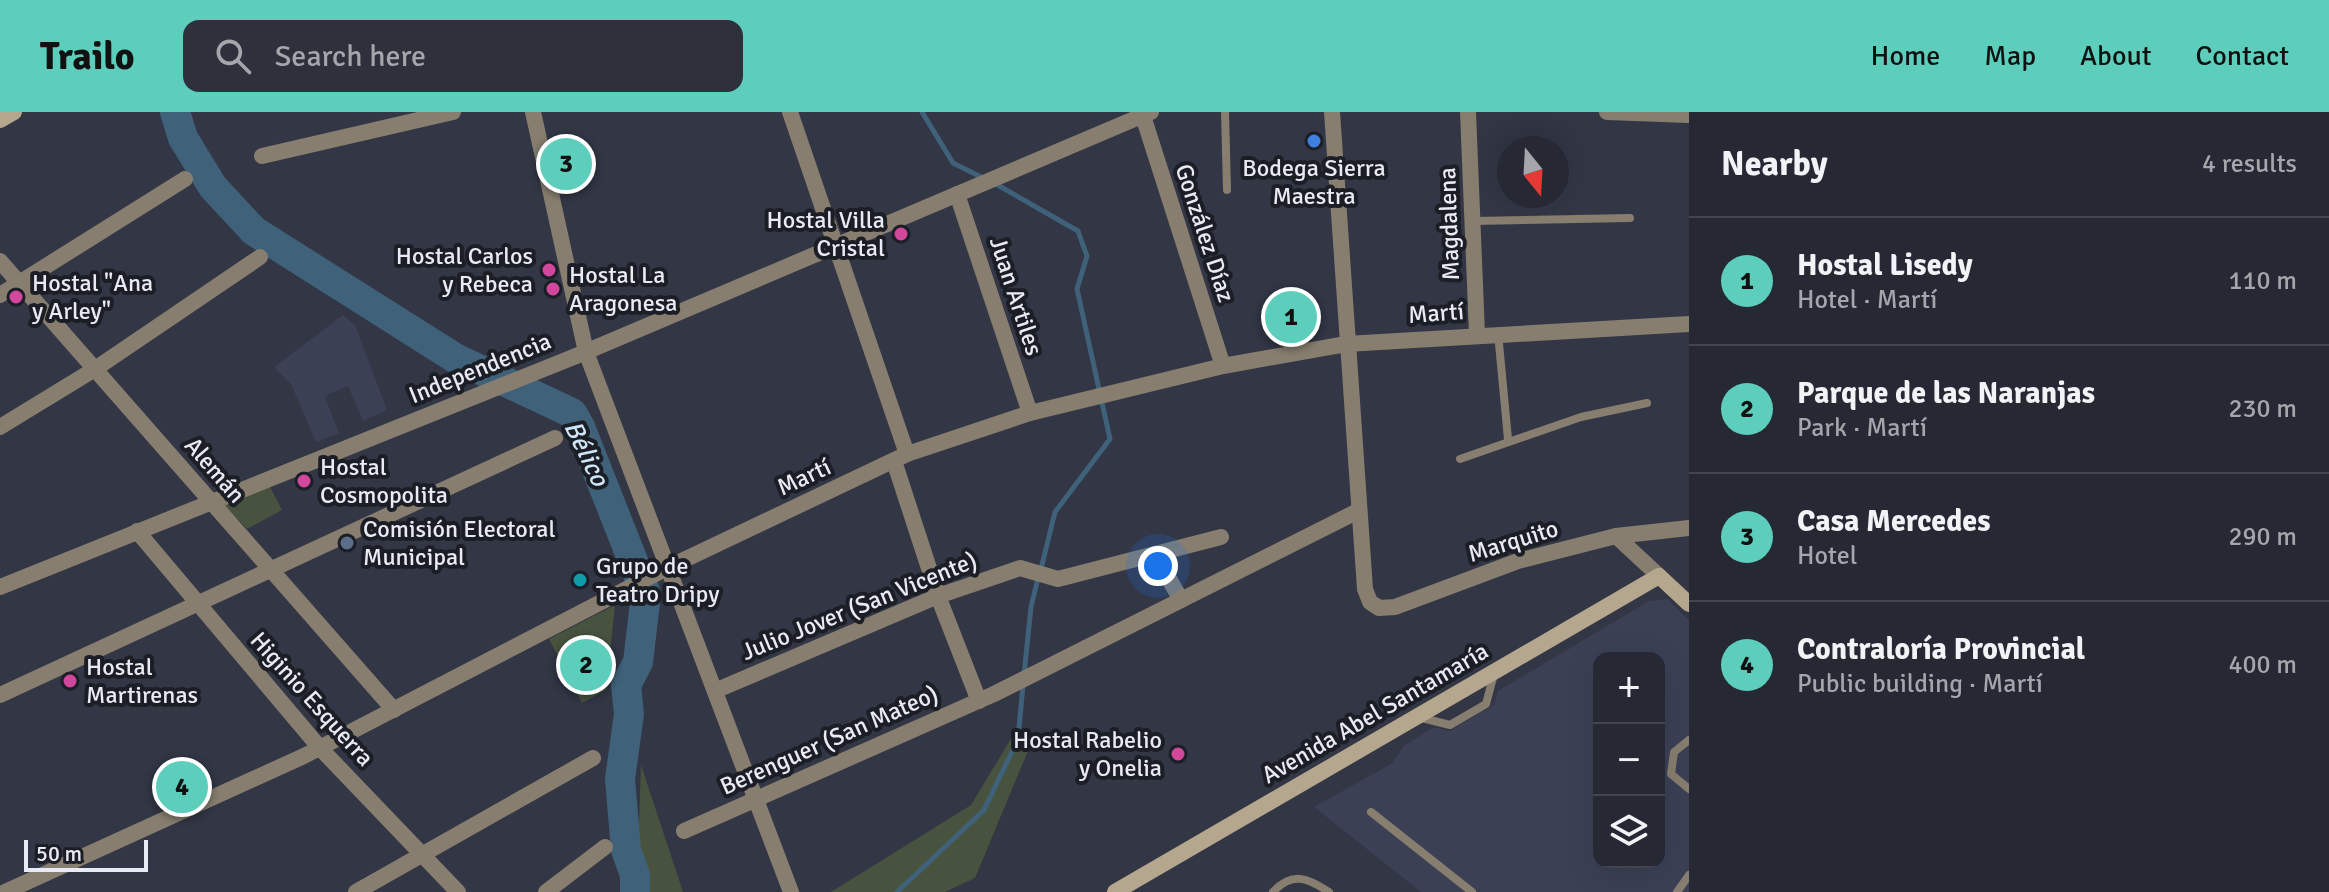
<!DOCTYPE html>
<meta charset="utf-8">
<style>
:root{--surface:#262834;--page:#2e303c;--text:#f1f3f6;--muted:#a4a6ac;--line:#42444f;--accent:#5ccebb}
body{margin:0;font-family:Signika,sans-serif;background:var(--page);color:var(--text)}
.controls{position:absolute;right:24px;bottom:24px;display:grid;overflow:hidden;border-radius:16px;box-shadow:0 8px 32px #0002}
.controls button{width:72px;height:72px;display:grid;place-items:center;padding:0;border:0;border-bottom:2px solid var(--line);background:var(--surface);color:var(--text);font:40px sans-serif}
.compass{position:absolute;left:1497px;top:24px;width:72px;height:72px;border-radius:50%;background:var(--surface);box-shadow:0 8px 32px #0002;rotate:162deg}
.scale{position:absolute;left:24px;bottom:20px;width:124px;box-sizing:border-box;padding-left:8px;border:4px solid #e8ebf5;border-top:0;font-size:22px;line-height:28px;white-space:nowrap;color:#e8ebf5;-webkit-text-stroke:6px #1c1e25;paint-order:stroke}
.you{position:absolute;left:1158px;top:454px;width:28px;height:28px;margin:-20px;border:6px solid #fff;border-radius:50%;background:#1a73e8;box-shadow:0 0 0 12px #1a73e833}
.badge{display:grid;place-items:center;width:52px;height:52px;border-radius:50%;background:var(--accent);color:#111;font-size:26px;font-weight:700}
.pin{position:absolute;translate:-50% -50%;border:4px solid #fff;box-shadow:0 2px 8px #0006}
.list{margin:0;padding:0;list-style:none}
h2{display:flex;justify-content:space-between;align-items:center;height:104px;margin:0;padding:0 32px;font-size:34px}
h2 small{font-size:26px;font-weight:400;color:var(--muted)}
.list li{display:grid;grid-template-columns:52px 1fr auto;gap:24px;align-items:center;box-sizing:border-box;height:128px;padding:0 32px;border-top:2px solid var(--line)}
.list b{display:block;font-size:30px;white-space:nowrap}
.list p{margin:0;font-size:26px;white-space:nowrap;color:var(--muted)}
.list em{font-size:26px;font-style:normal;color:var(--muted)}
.icon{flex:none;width:44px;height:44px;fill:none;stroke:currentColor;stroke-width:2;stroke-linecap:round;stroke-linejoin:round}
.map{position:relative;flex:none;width:1689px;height:780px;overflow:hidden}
header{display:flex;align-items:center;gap:48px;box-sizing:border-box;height:112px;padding:0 40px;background:var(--accent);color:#111}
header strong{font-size:38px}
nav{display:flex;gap:44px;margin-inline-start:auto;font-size:28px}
.search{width:560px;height:72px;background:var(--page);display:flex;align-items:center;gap:20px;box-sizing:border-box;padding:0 28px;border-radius:16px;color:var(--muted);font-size:30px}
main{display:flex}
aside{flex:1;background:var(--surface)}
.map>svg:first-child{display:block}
.built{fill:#3b4055;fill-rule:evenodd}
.green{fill:#48533f}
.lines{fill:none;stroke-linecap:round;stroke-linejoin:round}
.stream{stroke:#3f627a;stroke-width:5}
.river{stroke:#3f627a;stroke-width:30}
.service{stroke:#877e6f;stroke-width:8}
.minor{stroke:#877e6f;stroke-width:16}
.tertiary{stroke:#877e6f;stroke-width:16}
.secondary{stroke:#b5a68e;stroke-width:16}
.shop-dot{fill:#3f7fe0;stroke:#1c1e25;stroke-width:3}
.hotel-dot{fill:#d1479c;stroke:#1c1e25;stroke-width:3}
.service-dot{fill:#5c6f8a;stroke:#1c1e25;stroke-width:3}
.culture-dot{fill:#0f9aa8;stroke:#1c1e25;stroke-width:3}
.labels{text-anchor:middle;stroke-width:8;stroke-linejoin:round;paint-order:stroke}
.poi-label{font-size:24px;fill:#e8ebf5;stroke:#1c1e25;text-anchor:start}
.street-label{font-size:24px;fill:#e8ebf5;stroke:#1c1e25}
.water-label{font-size:26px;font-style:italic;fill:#cde5f6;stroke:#1c1e25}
</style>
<header>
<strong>Trailo</strong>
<div class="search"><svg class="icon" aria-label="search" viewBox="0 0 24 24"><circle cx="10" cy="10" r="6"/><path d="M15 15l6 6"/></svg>Search here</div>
<nav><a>Home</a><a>Map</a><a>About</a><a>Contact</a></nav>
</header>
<main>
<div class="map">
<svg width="1689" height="780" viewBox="0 0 1689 780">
<rect width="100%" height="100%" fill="#323645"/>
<g class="built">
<path d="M343,203L355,213L387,298L363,309L348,274L329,282L325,285L339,321L316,330L291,272L274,255Z"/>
<path d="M1668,487L1689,509V780H1421L1314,695L1391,652L1405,633L1434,615L1449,619L1494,593L1498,579L1649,489ZM1599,546H1659V750H1599Z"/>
</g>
<g class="green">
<path d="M270,375L282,398L247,417L224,393Z"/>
<path d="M615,493L606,578L582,591L549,527Z"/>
<path d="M1012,625L1030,634L975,766L945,780H831L971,693Z"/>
<path d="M641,653L683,780H642L645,768L638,742Z"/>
</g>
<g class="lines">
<g class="stream">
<path d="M922,0L953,51L985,67"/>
<path d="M994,71L1078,119L1087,144L1077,177L1110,327L1055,400L1041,457"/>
<path d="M1024,563L1031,495L1038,466"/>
<path d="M897,780L984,698L1018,627L1023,573"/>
</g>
<path class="river" d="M175,0L183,26L213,75L254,119L455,246L572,301L580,315L646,482L638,550L626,573L629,602L620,667L626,738L635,763V780"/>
<g class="service">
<path d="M1225,0L1227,78"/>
<path d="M1473,109L1630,106"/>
<path d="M1498,221L1508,327"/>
<path d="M1460,347L1581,305L1647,291"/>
<path d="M1418,605L1450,613L1486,592L1494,562"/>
<path d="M1689,628L1674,640L1671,662L1689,677"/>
<path d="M1371,700L1472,780"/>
<path d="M1273,780C1292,759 1308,766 1329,780"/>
<path d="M1677,780L1689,763"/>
</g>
<g class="minor">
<path d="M1332,0L1365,477L1370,490L1379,496L1395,495L1518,449L1616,424L1689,416"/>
<path d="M1468,0L1477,222"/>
<path d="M1143,4L1223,254"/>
<path d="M262,44L453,0"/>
<path d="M957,82L1030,301"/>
<path d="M0,149L394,598"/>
<path d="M0,183L185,67"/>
<path d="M0,315L95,257L260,145"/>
<path d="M894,349L938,484L979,589"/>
<path d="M137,419L320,636L458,780"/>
<path d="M1616,424L1659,464"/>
<path d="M1155,442L1181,488"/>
<path d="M717,578L938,484L1020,456L1058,467L1221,425"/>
<path d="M0,583L555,326"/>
<path d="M684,719L994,582L1358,399"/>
<path d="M356,780L593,646"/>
<path d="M546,780L605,735"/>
</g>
<g class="tertiary">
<path d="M533,0L586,240L791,780"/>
<path d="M790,0L907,342"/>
<path d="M1607,0L1689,3"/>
<path d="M0,475L576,244L1151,0"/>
<path d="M5,780L304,644L667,456L907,342L1030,301L1223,254L1346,232L1689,212"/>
</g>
<g class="secondary">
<path d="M0,8L14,0"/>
<path d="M1115,780L1659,464L1689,492"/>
</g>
</g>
<circle class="shop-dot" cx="1314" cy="29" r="8"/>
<g class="hotel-dot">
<circle cx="901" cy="122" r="8"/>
<circle cx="549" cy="158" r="8"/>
<circle cx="553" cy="177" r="8"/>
<circle cx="16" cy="185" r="8"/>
<circle cx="304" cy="369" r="8"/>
<circle cx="70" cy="569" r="8"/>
<circle cx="1178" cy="642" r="8"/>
</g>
<circle class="service-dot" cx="347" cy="431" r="8"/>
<circle class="culture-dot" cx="580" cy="468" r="8"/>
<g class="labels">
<g class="poi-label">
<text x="1314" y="64" text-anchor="middle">Bodega Sierra<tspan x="1314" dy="28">Maestra</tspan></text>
<text x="885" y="116" text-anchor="end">Hostal Villa<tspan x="885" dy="28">Cristal</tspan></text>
<text x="533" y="152" text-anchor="end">Hostal Carlos<tspan x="533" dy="28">y Rebeca</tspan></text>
<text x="569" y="171">Hostal La<tspan x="569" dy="28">Aragonesa</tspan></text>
<text x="32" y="179">Hostal "Ana<tspan x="32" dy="28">y Arley"</tspan></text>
<text x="320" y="363">Hostal<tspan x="320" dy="28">Cosmopolita</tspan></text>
<text x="363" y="425">Comisión Electoral<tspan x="363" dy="28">Municipal</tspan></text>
<text x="596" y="462">Grupo de<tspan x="596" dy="28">Teatro Dripy</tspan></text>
<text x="86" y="563">Hostal<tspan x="86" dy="28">Martirenas</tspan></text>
<text x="1162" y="636" text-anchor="end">Hostal Rabelio<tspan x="1162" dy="28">y Onelia</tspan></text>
</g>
<g class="street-label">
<text transform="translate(1449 112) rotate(-92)" y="8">Magdalena</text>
<text transform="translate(1205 121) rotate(72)" y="8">González Díaz</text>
<text transform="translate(1016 184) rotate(72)" y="8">Juan Artiles</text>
<text transform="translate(1436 201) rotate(-4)" y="8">Martí</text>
<text transform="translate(480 256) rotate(-22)" y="8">Independencia</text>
<text transform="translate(215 358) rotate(49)" y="8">Alemán</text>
<text transform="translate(804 365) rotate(-25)" y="8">Martí</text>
<text transform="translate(1513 429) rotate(-17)" y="8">Marquito</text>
<text transform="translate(859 494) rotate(-22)" y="8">Julio Jover (San Vicente)</text>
<text transform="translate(312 587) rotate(48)" y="8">Higinio Esquerra</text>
<text transform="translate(1375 601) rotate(-30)" y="8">Avenida Abel Santamaría</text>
<text transform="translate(829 628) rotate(-24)" y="8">Berenguer (San Mateo)</text>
</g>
<g class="water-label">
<text transform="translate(587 341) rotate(64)" y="9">Bélico</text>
</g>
</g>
</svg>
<div class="controls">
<button>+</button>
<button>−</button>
<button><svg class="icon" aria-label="layers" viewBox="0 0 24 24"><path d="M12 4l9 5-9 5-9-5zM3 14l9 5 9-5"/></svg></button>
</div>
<svg class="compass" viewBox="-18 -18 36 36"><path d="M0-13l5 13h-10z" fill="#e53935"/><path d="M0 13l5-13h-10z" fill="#a4a6ac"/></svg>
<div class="scale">50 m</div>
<div class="you"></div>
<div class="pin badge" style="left:1291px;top:205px">1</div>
<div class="pin badge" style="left:586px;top:553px">2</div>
<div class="pin badge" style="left:566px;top:52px">3</div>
<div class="pin badge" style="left:182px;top:675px">4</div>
</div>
<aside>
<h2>Nearby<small>4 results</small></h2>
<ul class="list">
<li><span class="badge">1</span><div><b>Hostal Lisedy</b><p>Hotel · Martí</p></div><em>110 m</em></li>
<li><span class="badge">2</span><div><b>Parque de las Naranjas</b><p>Park · Martí</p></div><em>230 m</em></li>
<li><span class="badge">3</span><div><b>Casa Mercedes</b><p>Hotel</p></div><em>290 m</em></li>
<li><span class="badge">4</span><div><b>Contraloría Provincial</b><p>Public building · Martí</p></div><em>400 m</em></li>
</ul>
</aside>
</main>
